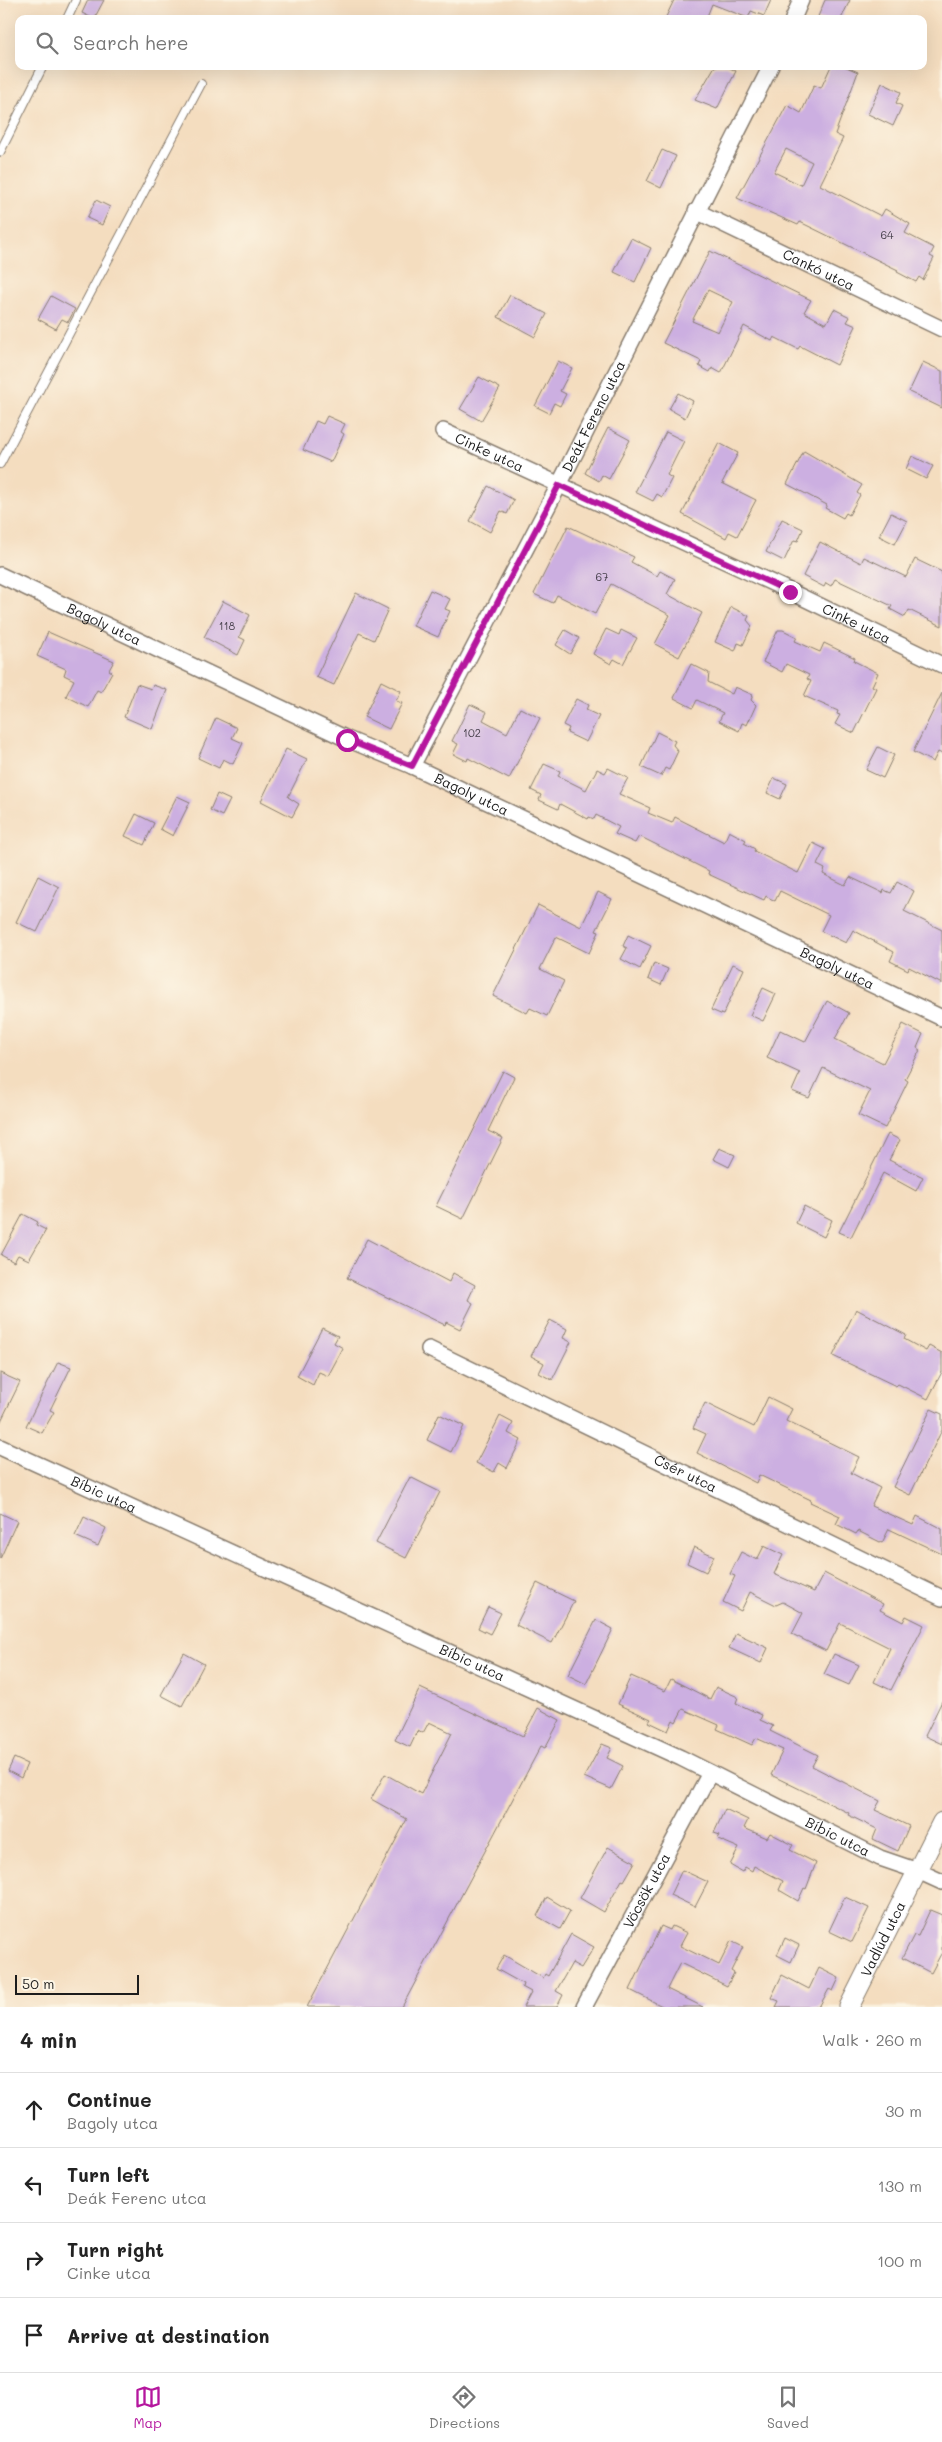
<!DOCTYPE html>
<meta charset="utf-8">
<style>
:root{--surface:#fff;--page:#f2f2f2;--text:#222;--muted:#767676;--line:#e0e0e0;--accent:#b5179e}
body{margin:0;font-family:Mali,sans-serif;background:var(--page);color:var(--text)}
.scale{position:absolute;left:15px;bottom:12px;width:124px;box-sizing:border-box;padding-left:5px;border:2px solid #1c1c1c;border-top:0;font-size:14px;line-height:18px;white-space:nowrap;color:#1c1c1c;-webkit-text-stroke:4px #fcf5e5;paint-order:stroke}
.stop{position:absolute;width:15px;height:15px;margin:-11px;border:4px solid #b5179e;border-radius:50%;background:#fff}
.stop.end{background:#b5179e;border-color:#fff;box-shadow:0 1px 5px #0008}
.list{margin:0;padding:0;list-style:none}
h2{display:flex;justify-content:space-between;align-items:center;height:65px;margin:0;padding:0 20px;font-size:21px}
h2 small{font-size:16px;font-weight:400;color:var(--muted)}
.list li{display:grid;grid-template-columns:32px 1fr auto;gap:15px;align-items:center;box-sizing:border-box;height:75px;padding:0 20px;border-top:1px solid var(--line)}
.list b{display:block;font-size:19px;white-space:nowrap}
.list p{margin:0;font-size:16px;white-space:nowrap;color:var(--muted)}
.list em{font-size:16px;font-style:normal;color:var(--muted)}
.icon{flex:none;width:28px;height:28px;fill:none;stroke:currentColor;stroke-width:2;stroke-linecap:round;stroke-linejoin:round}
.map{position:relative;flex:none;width:942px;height:2007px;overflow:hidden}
.search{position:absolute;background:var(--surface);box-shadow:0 5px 20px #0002;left:15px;right:15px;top:15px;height:55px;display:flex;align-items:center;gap:12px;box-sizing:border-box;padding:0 18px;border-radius:10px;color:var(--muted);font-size:19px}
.sheet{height:365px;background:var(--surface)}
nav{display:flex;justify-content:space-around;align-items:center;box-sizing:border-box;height:70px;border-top:1px solid var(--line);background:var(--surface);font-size:14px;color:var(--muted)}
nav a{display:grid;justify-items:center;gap:2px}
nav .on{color:var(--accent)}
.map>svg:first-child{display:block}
.building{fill:#ccafe1;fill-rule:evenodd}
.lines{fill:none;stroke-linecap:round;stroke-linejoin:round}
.service-casing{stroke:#887c6e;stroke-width:10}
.minor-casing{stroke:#887c6e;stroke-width:18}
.tertiary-casing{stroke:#887c6e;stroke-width:21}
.service{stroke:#fff;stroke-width:8}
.minor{stroke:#fff;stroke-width:15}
.tertiary{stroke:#fff;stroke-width:19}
.route{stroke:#b5179e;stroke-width:6}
.labels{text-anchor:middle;stroke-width:5;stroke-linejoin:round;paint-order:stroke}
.number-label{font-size:11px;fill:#48414d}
.street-label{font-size:14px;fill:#1c1c1c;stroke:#fcf5e5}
</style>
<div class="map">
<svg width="942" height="2007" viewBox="0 0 942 2007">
<rect width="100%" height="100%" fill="#fcf5e5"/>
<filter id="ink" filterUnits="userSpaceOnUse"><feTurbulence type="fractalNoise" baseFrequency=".02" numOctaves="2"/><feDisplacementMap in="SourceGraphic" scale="10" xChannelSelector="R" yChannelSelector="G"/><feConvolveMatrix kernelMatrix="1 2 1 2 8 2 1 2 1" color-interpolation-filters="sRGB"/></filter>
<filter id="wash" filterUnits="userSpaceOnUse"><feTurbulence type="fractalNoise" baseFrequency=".0096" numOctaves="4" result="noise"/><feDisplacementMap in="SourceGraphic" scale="20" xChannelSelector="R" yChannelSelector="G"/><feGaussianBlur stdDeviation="1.12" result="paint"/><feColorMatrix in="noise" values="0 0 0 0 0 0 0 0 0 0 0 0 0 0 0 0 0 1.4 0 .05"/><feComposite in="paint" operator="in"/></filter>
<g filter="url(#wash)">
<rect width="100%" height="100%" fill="#f4ddbf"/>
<g id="blocks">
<g class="building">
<path d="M88,0H104L94,19L82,13Z"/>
<path d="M674,0H771L764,16L751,11L748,18L712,4L706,19H665Z"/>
<path d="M825,0H850L841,19H817Z"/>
<path d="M715,66H726L736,71L717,109L695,100Z"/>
<path d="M831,66H844L858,72L835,134L843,138L820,185L881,216L885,209L910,224L905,233L934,248L930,256L934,258L923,280L919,277L916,282L897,272L898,270L800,222L798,225L737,198L787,105L801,113L814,85L821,88ZM786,149L812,162L801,185L774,172Z"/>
<path d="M882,83L901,92L896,103L902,106L893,126L868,114Z"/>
<path d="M662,150L676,156L661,188L647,181Z"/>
<path d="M96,200L110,207L102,225L87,218Z"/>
<path d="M631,238L651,248L635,282L614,272Z"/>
<path d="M710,251L811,300L804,312L826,324L834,309L850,317L847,322L856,326L837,365L800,346L798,349L774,337L772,341L744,326L721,373L712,368L710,372L699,366L701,361L663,343ZM708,290L733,302L718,332L692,321Z"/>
<path d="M510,295L547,314L535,337L498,317Z"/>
<path d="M51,296L75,309L68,322L62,319L56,329L38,319Z"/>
<path d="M558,361L572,368L560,391L566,394L560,406L554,403L549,413L535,406Z"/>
<path d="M923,362L942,371V408L909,392Z"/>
<path d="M479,377L500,388L481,421L460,409Z"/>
<path d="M678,393L693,401L685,418L669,409Z"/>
<path d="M327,416L345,424L341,432L344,434L331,462L303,450L316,421L323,424Z"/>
<path d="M608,428L630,440L609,479L602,475L599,481L585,473Z"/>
<path d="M666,432L684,441L667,475L672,478L662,497L657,494L653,501L635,492Z"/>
<path d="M719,443L738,453L722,483L756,500L737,536L729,532L726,538L682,514Z"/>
<path d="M804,451L862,485L857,493L860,495L849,515L846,513L843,518L825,508L827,505L787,484Z"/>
<path d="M912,456L933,466L926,479L906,469Z"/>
<path d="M488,486L514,500L507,514L501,511L490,532L470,521Z"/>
<path d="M891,513L907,521L895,544L879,536Z"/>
<path d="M782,519L803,529L798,541L794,540L784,561L766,552Z"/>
<path d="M568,526L634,557L631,562L657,576L660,571L675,579L667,594L702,613L679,657L655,644L670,615L611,584L595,614L557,595L553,603L534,594Z"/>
<path d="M820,542L861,563L864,557L906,577L915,559L942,572V626L909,610L905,617L890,609L892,606L835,579L831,586L826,583L824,587L803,576Z"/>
<path d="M430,590L450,599L445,609L450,611L438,637L413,626Z"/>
<path d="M356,593L388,609L374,640L359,633L334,685L316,677Z"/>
<path d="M223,601L250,615L239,637L245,640L238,655L204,637Z"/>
<path d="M731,607L749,616L747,620L752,626L743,645L738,643L735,651L715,642Z"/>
<path d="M606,629L619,635L621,630L637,638L623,664L614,659L611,664L593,654Z"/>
<path d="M565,630L579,638L570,654L556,645Z"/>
<path d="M778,630H783L797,637L795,641L820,652L824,643L855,658L854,661L878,673L872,686L876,688L854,733L835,724L840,715L837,714L838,711L804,696L811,681L807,679L809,675L786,664L782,672L763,662Z"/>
<path d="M48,632L114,661L109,670L112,672L101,692L97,690L88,707L66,696L74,680L64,675L66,669L37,656Z"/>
<path d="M691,664L709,673L708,682L732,694L735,687L753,695L751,700L756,705L747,725L742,723L739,731L719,721L723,713L697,700L693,708L674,698Z"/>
<path d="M381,681L401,691L396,701L402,703L389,729L364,717Z"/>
<path d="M137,684L151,689L153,685L167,690L152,729L124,717Z"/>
<path d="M942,693V754L938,752L933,762L913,752Z"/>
<path d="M576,699L588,705L586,710L599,716L586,742L567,733L569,728L563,725Z"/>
<path d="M470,704L487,712L483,720L507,733L520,708L540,718L509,779L468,758L467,761L453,754L458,744L452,741Z"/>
<path d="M216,718L237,728L232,738L243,743L233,764L223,759L219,768L198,758Z"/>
<path d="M657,732L675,741L673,745L678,751L669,770L665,768L661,776L641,767Z"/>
<path d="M878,747L894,755L883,778L866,770Z"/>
<path d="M286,749L307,759L288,797L299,804L292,817L261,801Z"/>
<path d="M544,764L560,771L558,776L586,790L597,769L605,773L608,768L628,778L619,794L650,808L648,813L672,823L675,817L724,842L729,831L746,840L744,843L755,849L754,851L798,873L813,843L825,849L817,865L825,869L823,874L845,885L850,877L883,893L884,890L891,893L897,882L914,891L904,911L942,930V984L909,967L908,970L890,961L894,952L853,930L846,943L821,931L829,915L780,891L775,901L766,896L764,900L708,874L709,871L639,836L635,843L615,834L619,827L596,815L594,819L589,817L588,819L560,804L558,809L539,800L541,795L531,790Z"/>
<path d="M774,778L787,784L780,799L767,793Z"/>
<path d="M217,794L230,800L222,816L210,810Z"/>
<path d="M177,796L190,802L173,836L160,829Z"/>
<path d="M136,814L154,823L144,845L125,836Z"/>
<path d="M38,876L59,887L37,932L16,922Z"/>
<path d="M598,892L612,899L596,931L599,932L589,953L556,937L540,969L564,981L547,1016L530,1008L527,1013L493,996L538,905L581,927Z"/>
<path d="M628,935L651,946L640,969L621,959L627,948L623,946Z"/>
<path d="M654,963L668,969L661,985L648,979Z"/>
<path d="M733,964L744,969L723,1015L711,1010Z"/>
<path d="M763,988L776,994L763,1021L750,1015Z"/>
<path d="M827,1001L849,1013L835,1039L883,1063L903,1024L923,1034L917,1048L920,1050L905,1079L908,1081L885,1128L858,1115L870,1091L823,1068L809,1098L792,1091L800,1073L767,1058L780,1030L805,1042Z"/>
<path d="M503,1071L514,1077L488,1131L503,1138L463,1219L436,1206Z"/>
<path d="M888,1134L900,1140L889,1160L923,1177L916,1191L883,1173L851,1237L839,1232Z"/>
<path d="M719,1148L735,1155L729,1167L713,1159Z"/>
<path d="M804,1206L832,1220L824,1237L796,1223Z"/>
<path d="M23,1214L38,1222L36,1225L46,1230L29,1260L18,1255L14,1262L1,1255Z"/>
<path d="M367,1239L449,1282L453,1273L475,1285L468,1300L473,1303L460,1329L446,1322L445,1325L347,1278Z"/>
<path d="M856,1309L906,1335L904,1339L926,1351L929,1346L942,1353V1372L928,1399L898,1384L896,1386L833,1356Z"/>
<path d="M550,1320L567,1329L563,1338L571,1342L552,1380L539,1373L544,1363L531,1356Z"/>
<path d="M322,1328L338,1336L334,1343L343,1348L328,1376L319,1372L313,1385L297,1376Z"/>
<path d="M58,1362L71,1367L50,1410L54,1412L42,1433L26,1426Z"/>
<path d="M0,1373L20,1382L0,1423Z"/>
<path d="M768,1397L792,1409L786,1421L859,1457L851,1473L880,1488L871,1506L913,1525L917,1516L942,1529V1554L889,1529L882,1543L858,1531L856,1534L836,1524L840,1516L810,1502L811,1500L759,1475L756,1483L697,1453L706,1434L693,1428L705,1403L754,1427Z"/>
<path d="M931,1409L942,1414V1430L910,1495L893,1487Z"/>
<path d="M439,1414L464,1426L451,1452L427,1440Z"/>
<path d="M500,1416L513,1423L508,1433L521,1440L507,1468L499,1463L494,1472L476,1463Z"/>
<path d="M410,1477L440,1492L406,1558L376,1543Z"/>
<path d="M0,1513L17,1521L0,1559Z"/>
<path d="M84,1517L106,1528L98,1546L75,1536Z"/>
<path d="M764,1546L783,1555L774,1574L814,1592L824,1573L883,1604L880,1610L903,1622L906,1616L924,1625L891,1690L874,1682L890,1648L840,1623L826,1651L792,1634L803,1613L783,1602L776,1605L750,1592L741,1611L723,1602L735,1576L730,1574L741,1552L757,1560Z"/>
<path d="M694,1547L714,1556L706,1572L687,1563Z"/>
<path d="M537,1583L574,1601L552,1643L516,1625Z"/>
<path d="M488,1607L501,1613L490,1634L478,1628Z"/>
<path d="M596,1620L613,1629L586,1684L568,1675Z"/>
<path d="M736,1633L768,1648L761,1663L729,1648Z"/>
<path d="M184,1653L204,1664L182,1706L161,1695Z"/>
<path d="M834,1654L859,1665L849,1685L824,1674Z"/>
<path d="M631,1676L665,1691L671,1679L710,1699L716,1687L738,1697L736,1703L762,1715L760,1720L773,1726L770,1731L818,1755L812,1766L880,1801L875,1810L909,1826L898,1851L873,1839L877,1829L848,1815L849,1813L771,1775L783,1750L756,1738L752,1745L717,1729L719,1725L683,1709L676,1722L673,1720L668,1731L649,1722L651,1719L618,1704Z"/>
<path d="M420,1688L523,1736L538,1708L560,1720L545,1748L541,1746L402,2007H307L407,1819L371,1799L385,1774L421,1794L452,1733L429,1722L423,1733L418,1730L410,1747L395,1740Z"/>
<path d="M942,1701V1744L925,1736Z"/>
<path d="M602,1744L612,1748L607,1758L623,1766L611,1789L584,1777Z"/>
<path d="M14,1758L27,1764L21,1778L8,1771Z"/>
<path d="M725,1809L748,1820L744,1828L767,1838L770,1833L793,1845L790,1850L816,1863L806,1889L804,1888L798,1901L779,1890L783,1881L754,1866L752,1871L745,1867L742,1872L730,1865L739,1848L718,1839L720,1835L714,1833Z"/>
<path d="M608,1847L635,1862L624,1881L622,1880L604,1912L580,1898Z"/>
<path d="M682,1870L708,1882L695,1907L670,1895Z"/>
<path d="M547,1897L570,1911L560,1929L537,1916Z"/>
<path d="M845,1897L869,1908L852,1942L829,1931Z"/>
<path d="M930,1910L942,1915V1952L931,1973L902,1958L914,1935L918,1936Z"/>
<path d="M661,1926L670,1930L672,1926L687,1933L680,1946L719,1965L731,1941L743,1947L731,1971L734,1973L727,1986L680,1963L667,1989L703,2007H664L630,1990Z"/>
<path d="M571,1934L594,1947L581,1968L572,1963L556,1991L563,1995L557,2007H523L531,1992L522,1987L523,1984L496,1969L504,1955L543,1978L545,1974L548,1976Z"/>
<path d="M785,1938L799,1945L791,1962L777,1955Z"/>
<path d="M819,1968L839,1978L833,1991L829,1989L819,2007H776L779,2001L771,1998L782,1975L809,1989Z"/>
</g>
</g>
</g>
<g filter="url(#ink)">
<use href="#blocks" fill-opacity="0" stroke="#887c6e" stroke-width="1"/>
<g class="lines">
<g class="service-casing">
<g id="service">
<path d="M67,19L76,0"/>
<path d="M0,152L43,66"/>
<path d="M0,464L201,84"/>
</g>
</g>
<g class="minor-casing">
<g id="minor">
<path d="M793,19L801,0"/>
<path id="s1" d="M696,211L942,329"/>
<path id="s2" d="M443,431L781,587L942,665"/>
<path id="s3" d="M0,575L347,739L412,766L942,1018"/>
<path id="s4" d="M412,766L559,485L771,66"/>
<path id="s5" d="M429,1349L942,1598"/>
<path id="s6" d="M0,1447L681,1758L880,1858L918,1871L942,1882"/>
<path id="s7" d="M584,2007L710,1773"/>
</g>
</g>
<g class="tertiary-casing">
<g id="tertiary">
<path id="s8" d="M849,2007L942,1822"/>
</g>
</g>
<use href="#service" class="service"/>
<use href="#minor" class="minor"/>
<use href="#tertiary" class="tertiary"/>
</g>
</g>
<g class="lines" filter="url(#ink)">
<path class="route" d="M347,740L412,766L559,485L790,592"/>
</g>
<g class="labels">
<g class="number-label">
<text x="887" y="239">64</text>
<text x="602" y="581">67</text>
<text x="227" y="630">118</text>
<text x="472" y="737">102</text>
</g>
<g class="street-label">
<text dy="5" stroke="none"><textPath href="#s1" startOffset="136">Cankó utca</textPath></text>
<text dy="5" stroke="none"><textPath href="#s4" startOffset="394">Deák Ferenc utca</textPath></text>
<text dy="5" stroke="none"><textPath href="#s2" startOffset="51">Cinke utca</textPath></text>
<text dy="5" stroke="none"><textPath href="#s2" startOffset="456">Cinke utca</textPath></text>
<text dy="5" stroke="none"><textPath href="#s3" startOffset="115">Bagoly utca</textPath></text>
<text dy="5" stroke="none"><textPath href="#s3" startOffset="520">Bagoly utca</textPath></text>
<text dy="5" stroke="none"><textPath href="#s3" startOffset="925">Bagoly utca</textPath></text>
<text dy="5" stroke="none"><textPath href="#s5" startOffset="285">Csér utca</textPath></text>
<text dy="5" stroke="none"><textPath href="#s6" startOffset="114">Bíbic utca</textPath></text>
<text dy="5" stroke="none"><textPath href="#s6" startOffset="519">Bíbic utca</textPath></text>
<text dy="5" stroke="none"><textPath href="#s6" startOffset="924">Bíbic utca</textPath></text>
<text dy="5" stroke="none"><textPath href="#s7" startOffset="132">Vöcsök utca</textPath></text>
<text dy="5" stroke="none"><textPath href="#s8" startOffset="76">Vadlúd utca</textPath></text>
</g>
</g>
</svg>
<div class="scale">50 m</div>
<div class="stop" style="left:347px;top:740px"></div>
<div class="stop end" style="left:790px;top:592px"></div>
<div class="search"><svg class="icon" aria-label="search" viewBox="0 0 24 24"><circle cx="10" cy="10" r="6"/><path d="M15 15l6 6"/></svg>Search here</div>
</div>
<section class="sheet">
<h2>4 min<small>Walk · 260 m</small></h2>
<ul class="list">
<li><svg class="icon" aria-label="ahead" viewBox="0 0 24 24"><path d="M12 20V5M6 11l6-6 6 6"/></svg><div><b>Continue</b><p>Bagoly utca</p></div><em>30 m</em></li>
<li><svg class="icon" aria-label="left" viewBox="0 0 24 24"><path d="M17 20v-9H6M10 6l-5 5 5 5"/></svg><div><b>Turn left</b><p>Deák Ferenc utca</p></div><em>130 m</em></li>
<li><svg class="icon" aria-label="right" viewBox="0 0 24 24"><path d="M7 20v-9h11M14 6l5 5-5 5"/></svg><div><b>Turn right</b><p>Cinke utca</p></div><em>100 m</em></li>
<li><svg class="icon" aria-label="arrive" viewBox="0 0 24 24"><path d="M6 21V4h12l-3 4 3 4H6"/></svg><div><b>Arrive at destination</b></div></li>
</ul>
</section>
<nav>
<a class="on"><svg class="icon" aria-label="map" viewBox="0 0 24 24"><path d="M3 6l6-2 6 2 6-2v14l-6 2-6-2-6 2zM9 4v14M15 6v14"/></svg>Map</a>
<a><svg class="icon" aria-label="directions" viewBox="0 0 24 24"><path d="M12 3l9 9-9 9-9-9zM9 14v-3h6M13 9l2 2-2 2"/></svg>Directions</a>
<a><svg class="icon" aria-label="saved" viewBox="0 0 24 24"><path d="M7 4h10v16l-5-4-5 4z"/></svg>Saved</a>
</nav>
